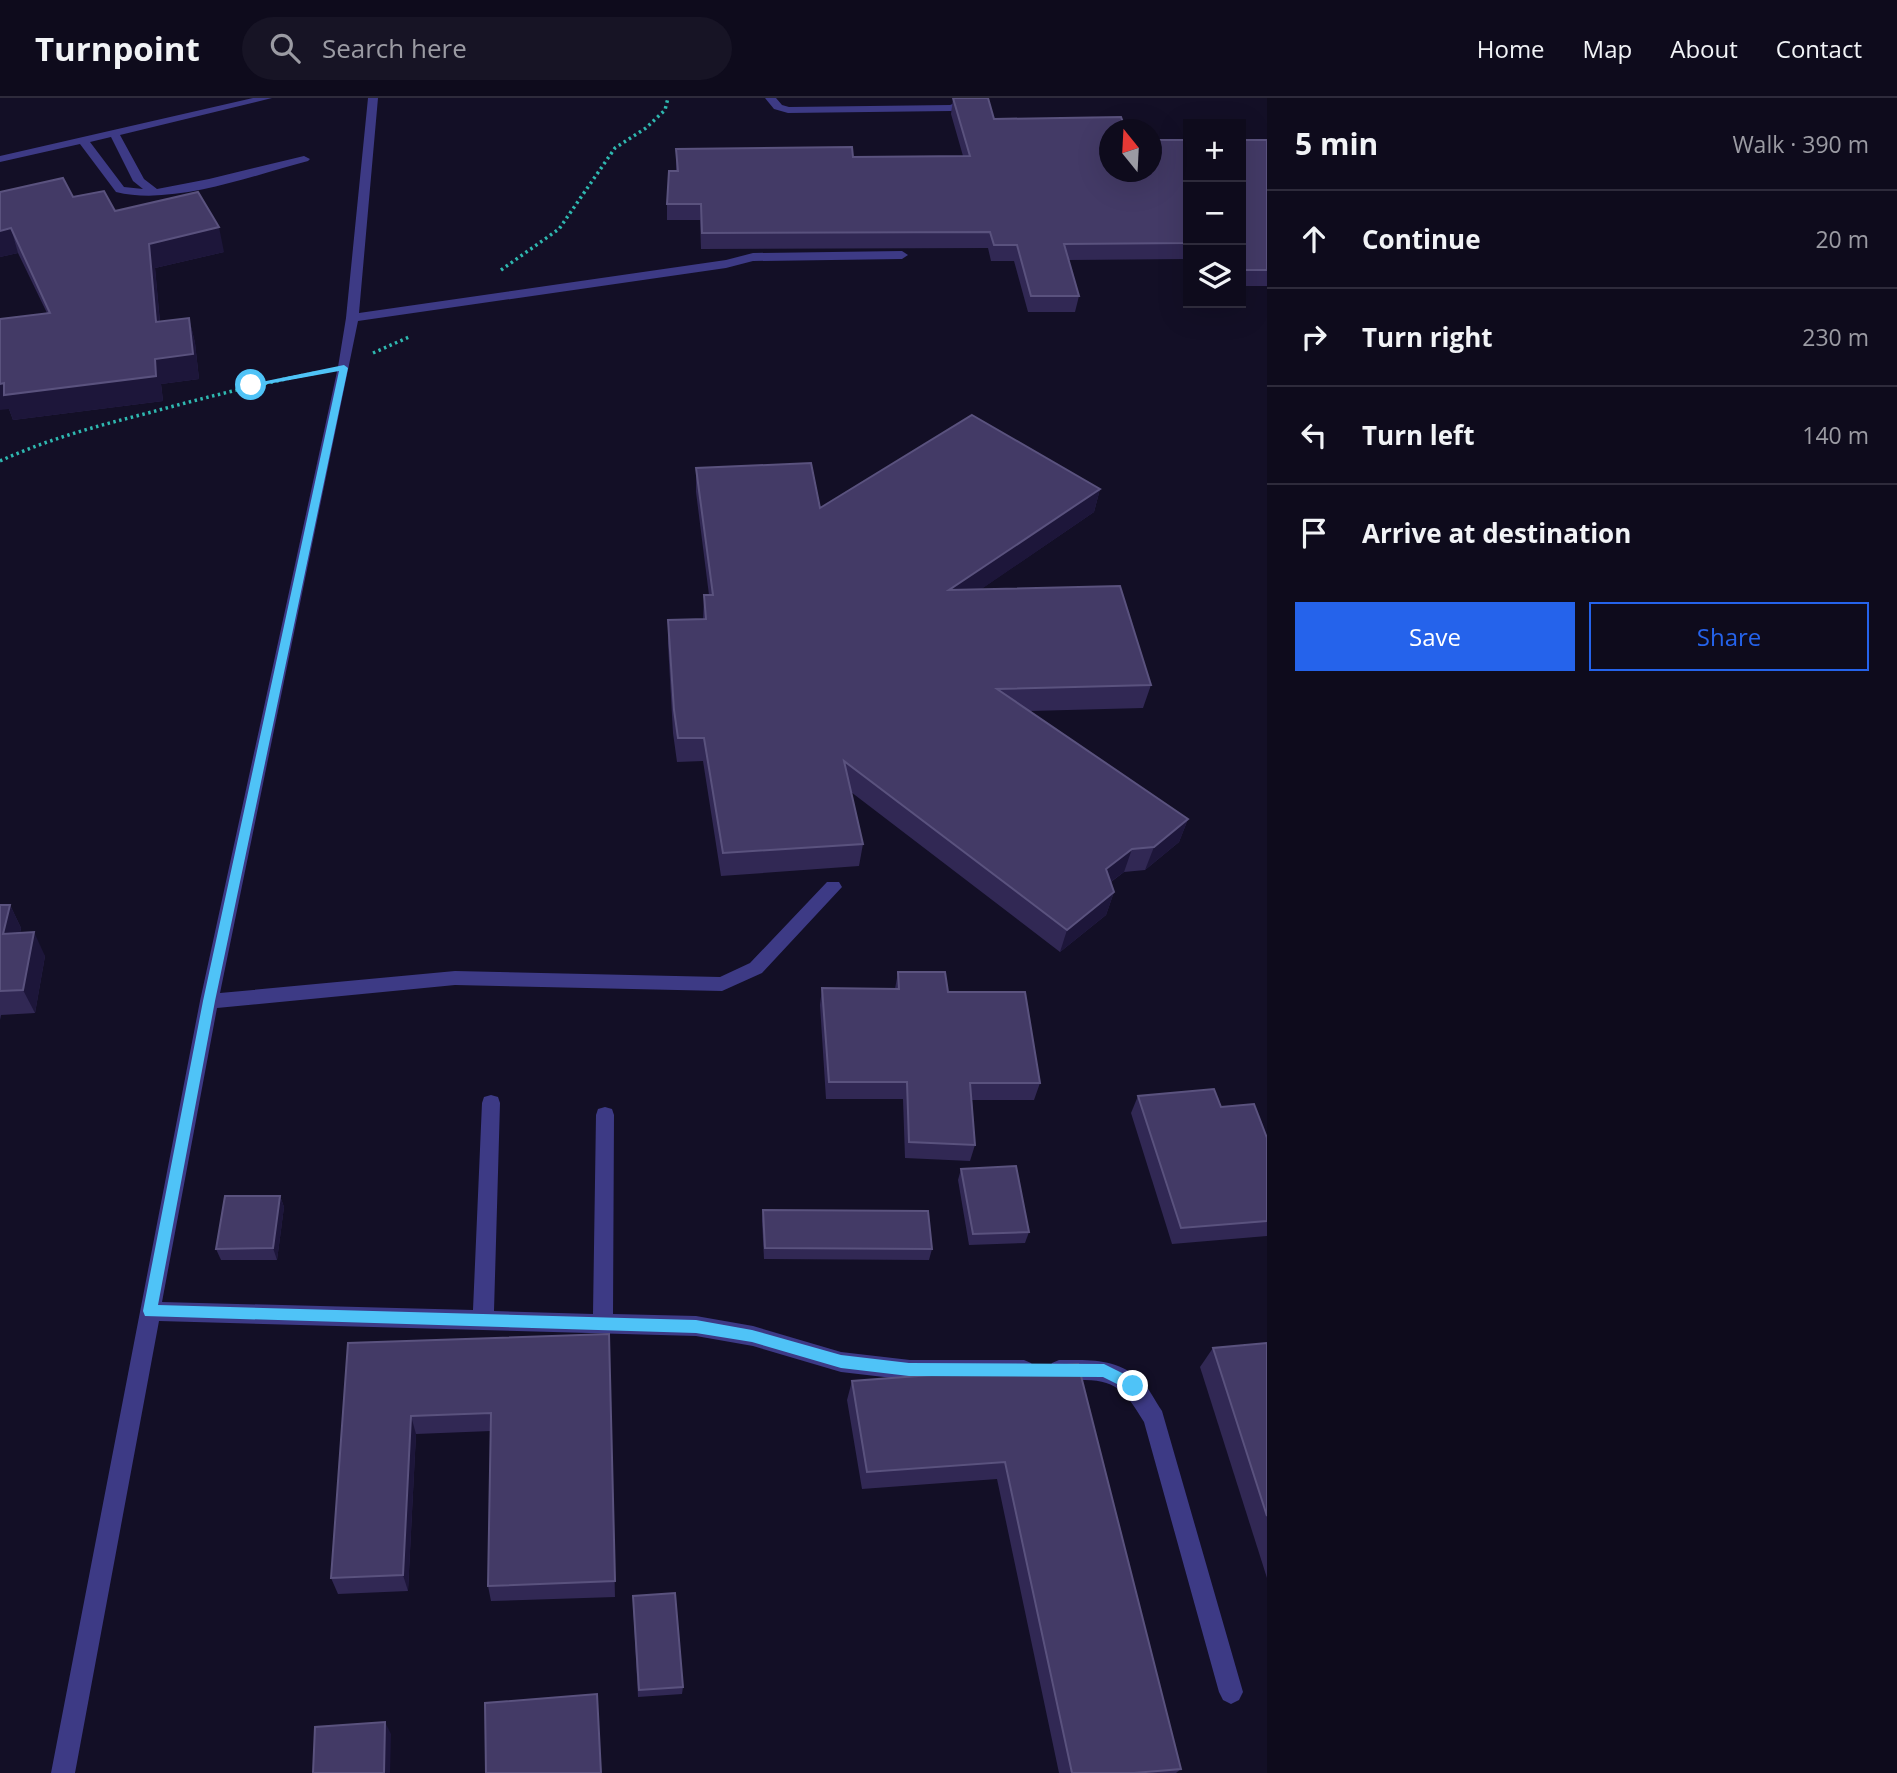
<!DOCTYPE html>
<meta charset="utf-8">
<style>
:root{--surface:#0e0b1c;--page:#171425;--text:#f1f3f6;--muted:#9b9ba3;--line:#2e2b3b;--accent:#2563eb}
body{margin:0;font-family:"Open Sans",sans-serif;background:var(--page);color:var(--text)}
.controls{position:absolute;right:21px;top:21px;display:grid;overflow:hidden;border-radius:0px;box-shadow:0 7px 28px #0002}
.controls button{width:63px;height:63px;display:grid;place-items:center;padding:0;border:0;border-bottom:2px solid var(--line);background:var(--surface);color:var(--text);font:35px sans-serif}
.compass{position:absolute;left:1099px;top:21px;width:63px;height:63px;border-radius:50%;background:var(--surface);box-shadow:0 7px 28px #0002;rotate:342deg}
.stop{position:absolute;width:21px;height:21px;margin:-16px;border:5px solid #4fc3f7;border-radius:50%;background:#fff}
.stop.end{background:#4fc3f7;border-color:#fff;box-shadow:0 2px 7px #0008}
.list{margin:0;padding:0;list-style:none}
h2{display:flex;justify-content:space-between;align-items:center;height:91px;margin:0;padding:0 28px;font-size:30px}
h2 small{font-size:23px;font-weight:400;color:var(--muted)}
.list li{display:grid;grid-template-columns:46px 1fr auto;gap:21px;align-items:center;box-sizing:border-box;height:98px;padding:0 28px;border-top:2px solid var(--line)}
.list b{display:block;font-size:26px;white-space:nowrap}
.list em{font-size:23px;font-style:normal;color:var(--muted)}
.actions{display:flex;gap:14px;padding:21px 28px}
.actions a{flex:1;padding:16px 0;border:2px solid var(--accent);border-radius:0px;text-align:center;font-size:24px;color:var(--accent)}
.actions .main{background:var(--accent);color:#fff}
.icon{flex:none;width:38px;height:38px;fill:none;stroke:currentColor;stroke-width:2;stroke-linecap:round;stroke-linejoin:round}
.map{position:relative;flex:none;width:1267px;height:1675px;overflow:hidden}
header{display:flex;align-items:center;gap:42px;box-sizing:border-box;height:98px;padding:0 35px;background:var(--surface);border-bottom:2px solid var(--line)}
header strong{font-size:33px}
nav{display:flex;gap:38px;margin-inline-start:auto;font-size:24px}
.search{width:490px;height:63px;background:var(--page);display:flex;align-items:center;gap:18px;box-sizing:border-box;padding:0 24px;border-radius:38px;color:var(--muted);font-size:26px}
main{display:flex}
aside{flex:1;background:var(--surface)}
.map>svg:first-child{display:block}
.lines{fill:none;stroke-linecap:round;stroke-linejoin:round}
.path{stroke:#2fb8b0;stroke-width:3.5;stroke-dasharray:2.5 3.5;stroke-linecap:butt}
.minor{fill:#3d3a85;fill-rule:evenodd}
.wall{fill:#312854}
.shaded-wall{fill:#1d163a}
.building{fill:#433a66;stroke:#5a527e;stroke-width:2}
.route{fill:#4fc3f7}
</style>
<header>
<strong>Turnpoint</strong>
<div class="search"><svg class="icon" aria-label="search" viewBox="0 0 24 24"><circle cx="10" cy="10" r="6"/><path d="M15 15l6 6"/></svg>Search here</div>
<nav><a>Home</a><a>Map</a><a>About</a><a>Contact</a></nav>
</header>
<main>
<div class="map">
<svg width="1267" height="1675" viewBox="0 0 1267 1675">
<rect width="100%" height="100%" fill="#130f26"/>
<g class="lines">
<g class="path">
<path d="M501,172L559,131L615,50L646,30L665,12L668,0"/>
<path d="M373,255L409,239"/>
<path d="M0,363C48,341 97,328 148,315C203,300 258,286 315,275"/>
</g>
<g class="minor">
<path d="M253,0H272L120,37L144,81L157,91L209,81L304,58L310,61L308,63C251,78 173,108 116,94L80,46L0,64V58ZM111,39L133,83L143,91L124,89L90,44Z"/>
<path d="M368,0H378L359,215L726,162L753,155L902,153L908,157L902,161L753,163L726,170L358,223L220,895L455,873L720,879L750,865L827,784H839L842,789L762,875L722,893L455,887L217,910L162,1204L473,1212L482,1005L484,999L491,997L498,999L500,1005L494,1213L593,1216L596,1017L598,1011L605,1009L612,1011L614,1017L613,1216L696,1218L753,1228L841,1254L910,1262H1024L1031,1265L1035,1272L1031,1279L1024,1282H910L841,1274L753,1248L696,1238L159,1223L75,1675H51L200,903L338,269L346,220Z"/>
<path d="M765,0H776L782,7L789,9L950,7L968,0H980L972,7L951,13L788,15L774,11Z"/>
<path d="M1059,1262C1089,1262 1114,1260 1139,1280C1148,1288 1155,1303 1162,1313L1243,1594L1239,1602L1231,1606L1223,1602L1219,1594L1144,1324C1128,1298 1119,1282 1085,1282C1073,1282 1062,1283 1052,1279L1048,1272L1052,1265Z"/>
</g>
</g>
<g class="wall">
<path d="M953,0L994,21L1110,74L1188,42V161L1069,162L1079,198L1075,214H1028L1014,163H991L988,150L701,151L700,122H667V106L676,73V51L853,59L963,58L951,16Z"/>
<rect x="1241" y="42" width="26" height="146"/>
<path d="M0,94L73,99L115,113L224,154L155,170L160,224L189,220L195,245L199,281L161,286L163,303L13,322L9,311L47,215L18,155L0,159Z"/>
<path d="M696,370L820,410L1100,391L1094,414L981,491L1151,587L1143,610L1030,613L1188,721L1179,744L1145,772L1124,774L1111,784L1114,794L1106,817L1060,854L851,694L863,746L859,768L721,778L703,663L677,664L673,635L668,546V522L703,521L704,497H709L696,394Z"/>
<path d="M0,807H10L21,830L20,835L45,858L35,915L1,917L0,922Z"/>
<path d="M898,874L948,894L1040,985L1034,1002H972L975,1047L970,1063L905,1060L903,1001H826L820,907L822,890L895,891Z"/>
<path d="M1138,998L1221,1009L1267,1040V1138L1172,1146L1131,1015Z"/>
<path d="M961,1071L1029,1134L1025,1145L969,1147L958,1082Z"/>
<path d="M280,1098L284,1109L277,1162H221L216,1151Z"/>
<path d="M763,1112L932,1151L929,1162L764,1161L762,1123Z"/>
<path d="M609,1236L615,1499L491,1503L488,1488L491,1333L416,1336L408,1493L338,1496L331,1480L348,1245Z"/>
<path d="M1267,1245V1480L1200,1269L1213,1250Z"/>
<path d="M1078,1266L1181,1671L1176,1675H1059L997,1381L862,1391L847,1302L852,1283Z"/>
<path d="M633,1506L683,1589L682,1596L638,1599Z"/>
</g>
<g class="shaded-wall">
<path d="M219,129L224,154L155,170L162,249L156,224L149,146Z"/>
<path d="M11,130L18,155L0,159V133Z"/>
<path d="M189,220L195,245L199,281L161,286L163,303L13,322L9,311L0,312V286L155,261Z"/>
<path d="M1100,391L1094,414L945,516L949,492Z"/>
<path d="M1188,721L1179,744L1145,772L1154,749Z"/>
<path d="M1132,751L1124,774L1098,793L1106,771Z"/>
<path d="M1114,794L1106,817L1060,854L1067,832Z"/>
<path d="M10,807L21,830L14,860L3,836Z"/>
<path d="M34,834L45,858L35,915L23,892Z"/>
<path d="M280,1098L284,1109L277,1162L273,1150Z"/>
<path d="M411,1318L416,1336L408,1493L403,1477Z"/>
<path d="M385,1624L391,1636L390,1675H384Z"/>
</g>
<g class="building">
<path d="M953,0H988L994,21L1121,19L1126,32H1110V74H1152V42H1188V145L1064,146L1079,198H1031L1017,147H994L990,134L702,135L701,106H667L669,73H678L676,51L852,49L853,59L970,58Z"/>
<rect x="1241" y="42" width="26" height="130"/>
<path d="M63,80L73,99L104,93L115,113L198,94L219,129L149,146L156,224L189,220L193,256L155,261L156,278L4,297V285L0,286V221L50,215L11,130L0,133V94Z"/>
<path d="M972,317L1100,391L949,492L1120,488L1151,587L997,591L1188,721L1154,749L1132,751L1106,771L1114,794L1067,832L844,663L863,746L723,755L704,640H678L674,612L668,522L706,521L704,497H713L696,370L811,365L820,410Z"/>
<path d="M0,807H10L3,836L34,834L23,892L0,893Z"/>
<path d="M898,874H945L948,894H1025L1040,985H970L975,1047L909,1044L907,984H829L822,890L899,891Z"/>
<path d="M1214,991L1221,1009L1254,1006L1267,1040V1123L1181,1130L1138,998Z"/>
<path d="M1016,1068L1029,1134L973,1136L961,1071Z"/>
<path d="M225,1098H280L273,1150L216,1151Z"/>
<path d="M763,1112L928,1113L932,1151L765,1150Z"/>
<path d="M609,1236L615,1483L488,1488L491,1315L411,1318L403,1477L331,1480L348,1245Z"/>
<path d="M1267,1245V1418L1213,1250Z"/>
<path d="M1078,1266L1181,1671L1134,1675H1072L1005,1364L867,1374L852,1283Z"/>
<path d="M675,1495L683,1589L639,1592L633,1498Z"/>
<path d="M597,1596L601,1675H486L485,1605Z"/>
<path d="M385,1624L384,1675H313L315,1629Z"/>
</g>
<path class="route" d="M344,267L348,270L215,903L158,1207L696,1222L752,1232L841,1257L909,1265L1104,1266L1138,1283V1292L1133,1294L1103,1279L909,1278L841,1270L752,1244L696,1235L145,1218L143,1213L203,903L339,273L251,289L247,287Z"/>
</svg>
<div class="controls">
<button>+</button>
<button>−</button>
<button><svg class="icon" aria-label="layers" viewBox="0 0 24 24"><path d="M12 4l9 5-9 5-9-5zM3 14l9 5 9-5"/></svg></button>
</div>
<svg class="compass" viewBox="-18 -18 36 36"><path d="M0-13l5 13h-10z" fill="#e53935"/><path d="M0 13l5-13h-10z" fill="#9b9ba3"/></svg>
<div class="stop" style="left:251px;top:287px"></div>
<div class="stop end" style="left:1133px;top:1288px"></div>
</div>
<aside>
<h2>5 min<small>Walk · 390 m</small></h2>
<ul class="list">
<li><svg class="icon" aria-label="ahead" viewBox="0 0 24 24"><path d="M12 20V5M6 11l6-6 6 6"/></svg><div><b>Continue</b></div><em>20 m</em></li>
<li><svg class="icon" aria-label="right" viewBox="0 0 24 24"><path d="M7 20v-9h11M14 6l5 5-5 5"/></svg><div><b>Turn right</b></div><em>230 m</em></li>
<li><svg class="icon" aria-label="left" viewBox="0 0 24 24"><path d="M17 20v-9H6M10 6l-5 5 5 5"/></svg><div><b>Turn left</b></div><em>140 m</em></li>
<li><svg class="icon" aria-label="arrive" viewBox="0 0 24 24"><path d="M6 21V4h12l-3 4 3 4H6"/></svg><div><b>Arrive at destination</b></div></li>
</ul>
<div class="actions"><a class="main">Save</a><a>Share</a></div>
</aside>
</main>
